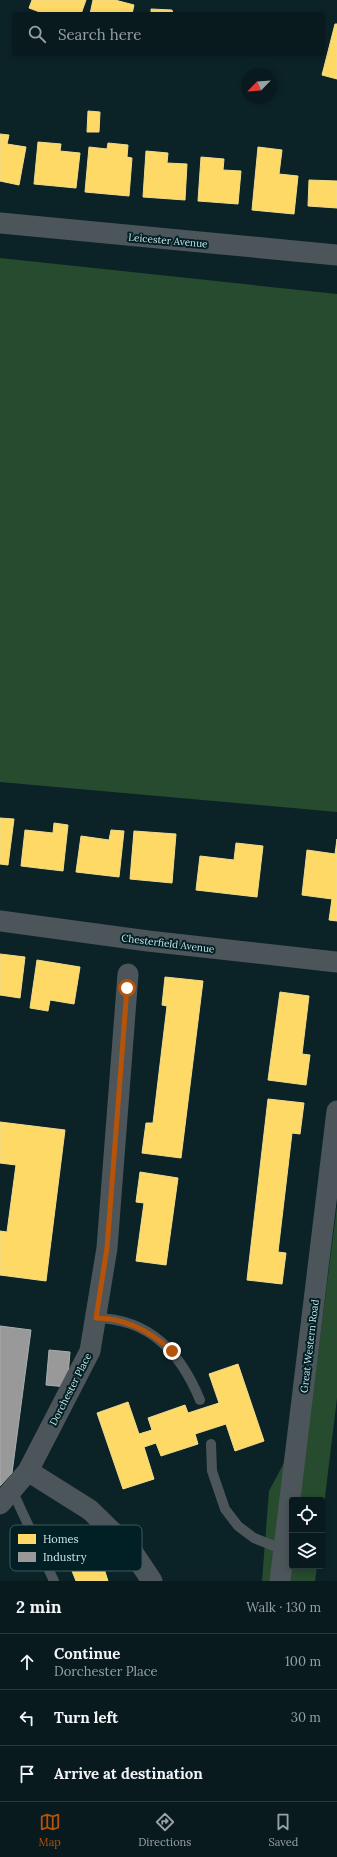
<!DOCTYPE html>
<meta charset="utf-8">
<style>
:root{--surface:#081a1d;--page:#16272a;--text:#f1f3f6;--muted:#98a1a4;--line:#29383b;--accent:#b45309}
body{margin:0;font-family:Lora,serif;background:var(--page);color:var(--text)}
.controls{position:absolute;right:12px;bottom:12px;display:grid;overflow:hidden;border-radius:4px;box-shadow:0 2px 6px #0003}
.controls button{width:36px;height:36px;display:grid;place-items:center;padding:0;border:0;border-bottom:1px solid var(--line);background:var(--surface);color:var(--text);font:20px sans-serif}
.compass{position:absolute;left:241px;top:68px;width:36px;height:36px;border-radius:50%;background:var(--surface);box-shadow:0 2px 6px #0003;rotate:245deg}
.stop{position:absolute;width:12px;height:12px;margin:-9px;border:3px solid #b45309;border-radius:50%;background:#fff}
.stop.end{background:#b45309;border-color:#fff;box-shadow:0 1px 4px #0008}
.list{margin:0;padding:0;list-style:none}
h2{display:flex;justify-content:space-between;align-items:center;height:52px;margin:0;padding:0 16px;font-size:17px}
h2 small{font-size:13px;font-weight:400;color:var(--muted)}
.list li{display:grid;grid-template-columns:26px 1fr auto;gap:12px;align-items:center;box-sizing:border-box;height:56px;padding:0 16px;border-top:1px solid var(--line)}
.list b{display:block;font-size:15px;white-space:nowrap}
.list p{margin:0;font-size:13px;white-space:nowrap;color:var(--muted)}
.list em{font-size:13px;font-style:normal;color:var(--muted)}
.icon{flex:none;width:22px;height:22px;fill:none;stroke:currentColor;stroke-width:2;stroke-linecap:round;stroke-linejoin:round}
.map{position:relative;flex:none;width:337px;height:1581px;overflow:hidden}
.search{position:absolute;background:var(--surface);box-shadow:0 2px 6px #0003;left:12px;right:12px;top:12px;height:44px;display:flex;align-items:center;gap:10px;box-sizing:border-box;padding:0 14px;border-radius:4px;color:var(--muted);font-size:15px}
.sheet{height:220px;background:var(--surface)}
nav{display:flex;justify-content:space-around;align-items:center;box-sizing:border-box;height:56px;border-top:1px solid var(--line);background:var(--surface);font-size:11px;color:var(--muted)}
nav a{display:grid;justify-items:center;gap:2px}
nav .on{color:var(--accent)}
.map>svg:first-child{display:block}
.green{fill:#264b2e}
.homes{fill:#ffd966;stroke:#f0dc8d}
.industry{fill:#999;stroke:#a9afb0}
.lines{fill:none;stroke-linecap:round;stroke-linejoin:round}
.service{stroke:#4c555a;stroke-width:10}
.minor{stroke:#4c555a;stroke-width:21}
.route{stroke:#b45309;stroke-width:5}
.labels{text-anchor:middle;stroke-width:4;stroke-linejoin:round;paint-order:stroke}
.street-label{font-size:10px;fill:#cde3e7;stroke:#002025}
.key{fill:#002025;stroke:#3e5a5f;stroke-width:1}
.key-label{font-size:11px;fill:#cde3e7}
</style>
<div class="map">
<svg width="337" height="1581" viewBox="0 0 337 1581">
<rect width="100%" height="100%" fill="#0b2327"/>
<g class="green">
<path d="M0,258L337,294V812L0,782Z"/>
<path d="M337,1206V1398L322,1522V1500H292V1566H317L315,1581H262L269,1491L310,1414Z"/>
</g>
<g class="homes">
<path d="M32,0H86L81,14H45L29,8Z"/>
<path d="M93,0H115L134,5L132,14H90Z"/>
<path d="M151,9L172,10L173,14H151Z"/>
<path d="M335,24H337V79L322,75Z"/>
<path d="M88,111L100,112L99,132H87Z"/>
<path d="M0,134L9,135L7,144L26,147L19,185L0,181Z"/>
<path d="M38,142L61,144L60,151L80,153L76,188L34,184Z"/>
<path d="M108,143L128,145L127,157L132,158L129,196L85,192L89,147L107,149Z"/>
<path d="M258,147L282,150L279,174L298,176L294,214L252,210Z"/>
<path d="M146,151L168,153L167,163L187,164L185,200L143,197Z"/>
<path d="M201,157L224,159L223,170L241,171L238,204L198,201Z"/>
<path d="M309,180L337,181V208L308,206Z"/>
<path d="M0,818L14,819L8,865L0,864Z"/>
<path d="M54,823L68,825L63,871L21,866L25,830L53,833Z"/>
<path d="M111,830L124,831L119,877L76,872L81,836L109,840Z"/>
<path d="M134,831L176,834L172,883L130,879Z"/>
<path d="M337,839V921L329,920L332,899L302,895L307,850L335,854Z"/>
<path d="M236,843L263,846L257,897L196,890L200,856L234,860Z"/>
<path d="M0,954L25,957L20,998L0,995Z"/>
<path d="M37,960L80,967L74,1004L50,1000L48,1011L30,1008Z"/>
<path d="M165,977L203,981L181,1158L142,1153L146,1123H153L167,1006L162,1005Z"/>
<path d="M280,992L309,996L302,1054L310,1055L306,1085L268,1080Z"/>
<path d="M268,1099L304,1103L300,1134L292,1133L278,1252L286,1253L282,1284L247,1280Z"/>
<path d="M0,1122L65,1130L46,1281L0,1275V1231L7,1232L16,1165L0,1163Z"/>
<path d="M140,1172L178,1178L166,1265L136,1261L144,1203L136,1202Z"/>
<path d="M238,1364L264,1441L235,1451L226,1424L195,1434L198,1444L161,1456L156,1443L144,1447L154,1479L123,1489L97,1413L128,1402L139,1434L152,1430L148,1418L185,1405L188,1413L219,1403L209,1374Z"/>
<path d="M100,1556L108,1581H76L70,1566Z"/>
</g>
<g class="industry">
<path d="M0,1326L31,1330L12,1473L0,1486Z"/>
<path d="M49,1350L70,1352L67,1387L46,1385Z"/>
</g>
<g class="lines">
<g class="service">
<path d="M96,1318C150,1319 180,1352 200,1400"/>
<path d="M211,1444L212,1471L225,1509L238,1526L254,1538L284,1550"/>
<path d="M12,1490L54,1581"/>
</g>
<g class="minor">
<path d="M0,223L337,255"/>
<path d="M0,921L148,941L337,962"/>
<path d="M28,1471L90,1510L132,1551L152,1581"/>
<path d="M0,1504L28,1471L90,1351L107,1248L128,974"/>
<path d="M280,1581L337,1111"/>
</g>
</g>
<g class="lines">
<path class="route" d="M127,988L107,1248L96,1318C126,1318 150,1331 172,1351"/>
</g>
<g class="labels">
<g class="street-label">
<text transform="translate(168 240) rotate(5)" y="4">Leicester Avenue</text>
<text transform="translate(168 943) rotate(7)" y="4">Chesterfield Avenue</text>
<text transform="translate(309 1346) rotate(-83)" y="4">Great Western Road</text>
<text transform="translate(70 1389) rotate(-63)" y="4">Dorchester Place</text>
</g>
</g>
<rect x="10" y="1525" width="132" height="46" rx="6" class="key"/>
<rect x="18" y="1534" width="18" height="10" fill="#ffd966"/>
<rect x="18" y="1552" width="18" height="10" fill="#999"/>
<g class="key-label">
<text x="43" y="1543">Homes</text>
<text x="43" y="1561">Industry</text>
</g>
</svg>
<div class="controls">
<button><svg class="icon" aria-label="locate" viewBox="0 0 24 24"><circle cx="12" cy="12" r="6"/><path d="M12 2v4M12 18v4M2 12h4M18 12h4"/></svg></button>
<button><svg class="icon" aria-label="layers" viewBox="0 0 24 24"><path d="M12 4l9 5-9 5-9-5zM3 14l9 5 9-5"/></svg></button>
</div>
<svg class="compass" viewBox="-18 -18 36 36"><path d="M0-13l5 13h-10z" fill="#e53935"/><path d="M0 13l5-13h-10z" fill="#98a1a4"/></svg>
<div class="stop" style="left:127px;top:988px"></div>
<div class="stop end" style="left:172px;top:1351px"></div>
<div class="search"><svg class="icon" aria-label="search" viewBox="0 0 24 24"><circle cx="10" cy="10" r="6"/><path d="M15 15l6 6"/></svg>Search here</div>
</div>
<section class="sheet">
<h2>2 min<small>Walk · 130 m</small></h2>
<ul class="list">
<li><svg class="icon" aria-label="ahead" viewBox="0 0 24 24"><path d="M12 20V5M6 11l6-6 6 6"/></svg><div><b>Continue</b><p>Dorchester Place</p></div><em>100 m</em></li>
<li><svg class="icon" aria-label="left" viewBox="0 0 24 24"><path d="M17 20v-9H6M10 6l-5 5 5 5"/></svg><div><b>Turn left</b></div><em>30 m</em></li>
<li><svg class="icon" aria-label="arrive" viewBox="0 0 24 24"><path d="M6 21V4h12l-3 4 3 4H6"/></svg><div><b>Arrive at destination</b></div></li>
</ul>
</section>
<nav>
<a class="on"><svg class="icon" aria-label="map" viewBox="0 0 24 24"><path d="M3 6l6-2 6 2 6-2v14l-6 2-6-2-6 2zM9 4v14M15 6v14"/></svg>Map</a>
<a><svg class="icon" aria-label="directions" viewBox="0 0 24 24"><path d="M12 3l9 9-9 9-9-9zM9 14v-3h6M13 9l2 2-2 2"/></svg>Directions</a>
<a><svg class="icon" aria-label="saved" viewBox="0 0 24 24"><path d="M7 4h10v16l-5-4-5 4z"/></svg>Saved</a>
</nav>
